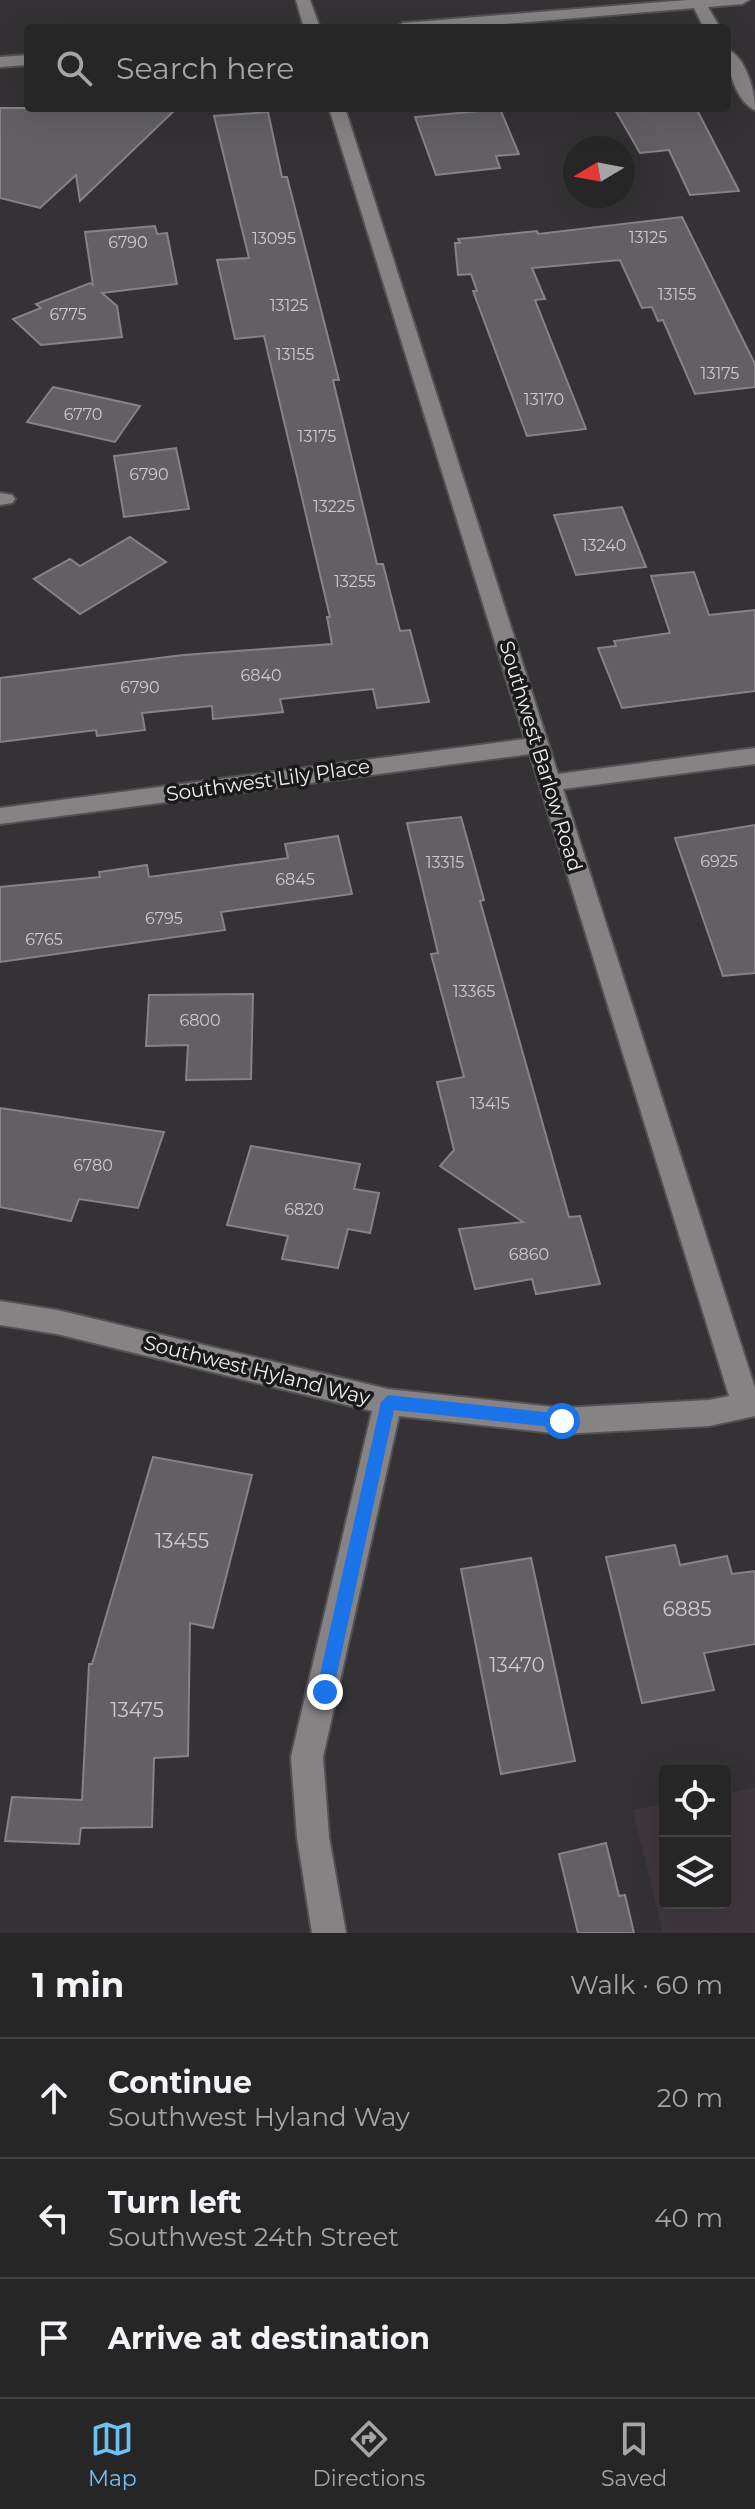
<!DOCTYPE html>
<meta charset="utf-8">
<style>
:root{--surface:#272627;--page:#333233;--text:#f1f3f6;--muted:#a4a5a7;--line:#434344;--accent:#6ec2f3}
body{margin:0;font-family:Montserrat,sans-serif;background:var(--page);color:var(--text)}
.controls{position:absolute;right:24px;bottom:24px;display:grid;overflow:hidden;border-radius:8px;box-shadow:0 8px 32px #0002}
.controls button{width:72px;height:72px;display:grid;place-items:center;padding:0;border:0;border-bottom:2px solid var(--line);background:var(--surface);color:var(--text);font:40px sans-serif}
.compass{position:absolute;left:563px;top:136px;width:72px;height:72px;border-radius:50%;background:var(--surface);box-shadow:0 8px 32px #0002;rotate:260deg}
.stop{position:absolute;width:24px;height:24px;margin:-18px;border:6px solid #1a73e8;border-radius:50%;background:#fff}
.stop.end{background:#1a73e8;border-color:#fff;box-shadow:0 2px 8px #0008}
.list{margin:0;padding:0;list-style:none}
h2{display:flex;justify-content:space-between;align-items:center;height:104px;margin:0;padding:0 32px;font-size:34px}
h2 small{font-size:26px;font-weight:400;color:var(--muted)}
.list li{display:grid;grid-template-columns:52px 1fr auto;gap:24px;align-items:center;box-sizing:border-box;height:120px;padding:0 32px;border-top:2px solid var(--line)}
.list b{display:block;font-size:30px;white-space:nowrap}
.list p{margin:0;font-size:26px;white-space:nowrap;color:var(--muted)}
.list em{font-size:26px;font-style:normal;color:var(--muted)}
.icon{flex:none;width:44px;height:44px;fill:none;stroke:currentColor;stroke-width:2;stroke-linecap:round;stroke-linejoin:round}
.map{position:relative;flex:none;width:755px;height:1933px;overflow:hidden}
.search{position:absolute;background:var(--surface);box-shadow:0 8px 32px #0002;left:24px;right:24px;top:24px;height:88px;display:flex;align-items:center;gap:20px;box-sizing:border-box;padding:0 28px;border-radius:8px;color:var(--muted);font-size:30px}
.sheet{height:464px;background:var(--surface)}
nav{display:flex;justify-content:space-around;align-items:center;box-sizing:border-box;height:112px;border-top:2px solid var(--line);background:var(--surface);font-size:22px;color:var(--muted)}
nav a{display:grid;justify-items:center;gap:4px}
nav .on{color:var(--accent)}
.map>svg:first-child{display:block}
.built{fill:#3f373e}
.building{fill:#626063;stroke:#858386;stroke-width:2}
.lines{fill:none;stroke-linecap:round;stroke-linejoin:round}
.minor-casing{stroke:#535153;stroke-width:4}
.minor{fill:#868385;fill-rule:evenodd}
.route{fill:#1a73e8}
.labels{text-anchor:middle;stroke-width:7;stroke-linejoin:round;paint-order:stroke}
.number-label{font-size:16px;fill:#cccacc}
.street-label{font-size:20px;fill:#efeeef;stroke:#1b1a1b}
.near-number-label{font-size:20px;fill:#cccacc}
</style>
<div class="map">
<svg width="755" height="1933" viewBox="0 0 755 1933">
<rect width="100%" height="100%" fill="#343234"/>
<path class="built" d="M755,1788V1933H663L633,1810L665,1804V1903H725V1794Z"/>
<g class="building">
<path d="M0,108H177L80,201L76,175L40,208L0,198Z"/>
<path d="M614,108H696L739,191L690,195L669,150L640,153Z"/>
<path d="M500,109L519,154L496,156L500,168L436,175L415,117Z"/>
<path d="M268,112L282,177H287L339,380H333L377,564H383L400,631L410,630L429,702L377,708L373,689L280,699L283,712L213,719L212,706L142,713L145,730L97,736L96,730L0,742V678L183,655L332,644L327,617H330L264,336L235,339L217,260L249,258L214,116Z"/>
<path d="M682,217L755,364V387L695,394L663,320L658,321L652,307L642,308L620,260L532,268L545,299L535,300L586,429L527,436L473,291H477L471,274L458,275L455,243H460L458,239L537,231L538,234Z"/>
<path d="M155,226L157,234L167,233L177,284L102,293L117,306L122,337L41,345L13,319L41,308L36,304L90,283L93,285L85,232Z"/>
<path d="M53,387L140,406L115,442L27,422Z"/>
<path d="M176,448L189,509L124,517L114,456Z"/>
<path d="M622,507L646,567L576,575L554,515Z"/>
<path d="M130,537L166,562L80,614L34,579L70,559L80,566Z"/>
<path d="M694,572L709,615L755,610V691L622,708L598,648L616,646L614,641L670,633L651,576Z"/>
<path d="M461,817L484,900L480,901L569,1217L580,1216L600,1284L536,1294L532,1279L475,1289L459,1229L523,1222L440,1166L454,1150L437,1082L464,1077L431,954L438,953L407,823Z"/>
<path d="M755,825V973L723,976L675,838Z"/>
<path d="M338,836L352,894L221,912L225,930L0,962V887L100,877L99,872L147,865L149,877L288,858L285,844Z"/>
<path d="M253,994L251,1079L186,1080L188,1045L146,1046L149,995Z"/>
<path d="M0,1108L164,1132L138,1208L79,1199L71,1221L0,1207Z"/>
<path d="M251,1146L360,1164L354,1189L379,1193L370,1233L348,1229L338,1268L282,1259L288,1236L227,1225Z"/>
<path d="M153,1457L252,1475L213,1628L190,1623L188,1756L154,1758L152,1827L81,1828L79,1844L5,1841L12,1797L82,1800L89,1664H92Z"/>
<path d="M675,1545L680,1565L727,1556L732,1574L755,1571V1644L704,1653L714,1690L642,1703L606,1557Z"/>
<path d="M531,1558L575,1761L501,1774L461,1569Z"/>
<path d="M606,1843L619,1896L625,1895L634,1933H578L559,1854Z"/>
</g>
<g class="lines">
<g class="minor-casing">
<g id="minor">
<path d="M296,0H310L320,28H304Z"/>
<path d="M688,0H749L742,4L708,7L720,28H704L694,8L457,28H395L403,23Z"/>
<path d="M727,49C746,57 755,91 755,110C736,102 727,68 727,49Z"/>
<path d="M28,55V65L0,67V57Z"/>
<path d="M329,108H345L558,774L755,748V764L563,789L755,1388V1416L709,1426L562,1434L399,1416L323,1757L329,1837L346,1933H312L297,1837L291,1757L372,1411L57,1334L0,1325V1301L57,1310L388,1389L562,1408L709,1400L729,1396L530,754L0,824V808L525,739Z"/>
<path d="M0,493L12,495L15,499L12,503L0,505Z"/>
</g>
</g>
<use href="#minor" class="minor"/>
</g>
<path class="route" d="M388,1395L562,1414L570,1421L562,1428L394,1410L333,1692L325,1700L316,1692L381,1402Z"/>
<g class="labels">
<g class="number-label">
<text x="648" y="243">13125</text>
<text x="274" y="244">13095</text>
<text x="128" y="248">6790</text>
<text x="677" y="300">13155</text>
<text x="289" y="311">13125</text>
<text x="68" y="320">6775</text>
<text x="295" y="360">13155</text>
<text x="720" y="379">13175</text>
<text x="544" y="405">13170</text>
<text x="83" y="420">6770</text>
<text x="317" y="442">13175</text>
<text x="149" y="480">6790</text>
<text x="334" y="512">13225</text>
<text x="604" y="551">13240</text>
<text x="355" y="587">13255</text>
<text x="261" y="681">6840</text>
<text x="140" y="693">6790</text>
<text x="719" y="867">6925</text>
<text x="445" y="868">13315</text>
<text x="295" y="885">6845</text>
<text x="164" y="924">6795</text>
<text x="44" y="945">6765</text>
<text x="474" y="997">13365</text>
<text x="200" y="1026">6800</text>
<text x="490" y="1109">13415</text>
<text x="93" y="1171">6780</text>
<text x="304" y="1215">6820</text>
<text x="529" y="1260">6860</text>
</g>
<g class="street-label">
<text transform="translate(541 756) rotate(73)" y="7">Southwest Barlow Road</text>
<text transform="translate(268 780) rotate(-8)" y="7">Southwest Lily Place</text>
<text transform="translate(257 1370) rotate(14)" y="7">Southwest Hyland Way</text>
</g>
<g class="near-number-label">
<text x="182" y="1548">13455</text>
<text x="687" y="1616">6885</text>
<text x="517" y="1672">13470</text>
<text x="137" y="1717">13475</text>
</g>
</g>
</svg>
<div class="controls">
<button><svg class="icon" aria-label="locate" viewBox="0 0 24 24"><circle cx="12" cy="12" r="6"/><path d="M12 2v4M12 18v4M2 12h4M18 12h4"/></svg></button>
<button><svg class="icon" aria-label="layers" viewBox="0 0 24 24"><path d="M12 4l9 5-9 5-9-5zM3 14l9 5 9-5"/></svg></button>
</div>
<svg class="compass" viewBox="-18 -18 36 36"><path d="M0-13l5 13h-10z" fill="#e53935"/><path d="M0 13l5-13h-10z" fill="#a4a5a7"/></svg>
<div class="stop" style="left:562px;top:1421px"></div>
<div class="stop end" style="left:325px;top:1692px"></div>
<div class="search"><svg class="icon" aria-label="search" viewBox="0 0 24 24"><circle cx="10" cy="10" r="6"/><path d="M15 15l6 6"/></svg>Search here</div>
</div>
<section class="sheet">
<h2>1 min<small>Walk · 60 m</small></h2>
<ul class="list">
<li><svg class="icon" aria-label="ahead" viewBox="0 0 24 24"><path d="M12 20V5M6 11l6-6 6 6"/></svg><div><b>Continue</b><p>Southwest Hyland Way</p></div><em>20 m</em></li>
<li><svg class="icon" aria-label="left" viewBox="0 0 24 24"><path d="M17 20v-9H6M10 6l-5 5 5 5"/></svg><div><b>Turn left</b><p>Southwest 24th Street</p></div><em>40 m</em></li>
<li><svg class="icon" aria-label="arrive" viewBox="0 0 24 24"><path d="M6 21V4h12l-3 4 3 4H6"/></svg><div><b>Arrive at destination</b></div></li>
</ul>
</section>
<nav>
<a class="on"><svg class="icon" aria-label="map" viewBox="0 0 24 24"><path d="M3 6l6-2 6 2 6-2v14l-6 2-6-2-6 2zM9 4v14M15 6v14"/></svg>Map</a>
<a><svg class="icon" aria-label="directions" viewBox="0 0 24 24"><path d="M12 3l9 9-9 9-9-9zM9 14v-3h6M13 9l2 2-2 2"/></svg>Directions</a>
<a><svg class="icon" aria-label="saved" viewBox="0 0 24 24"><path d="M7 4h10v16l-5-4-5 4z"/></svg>Saved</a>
</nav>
